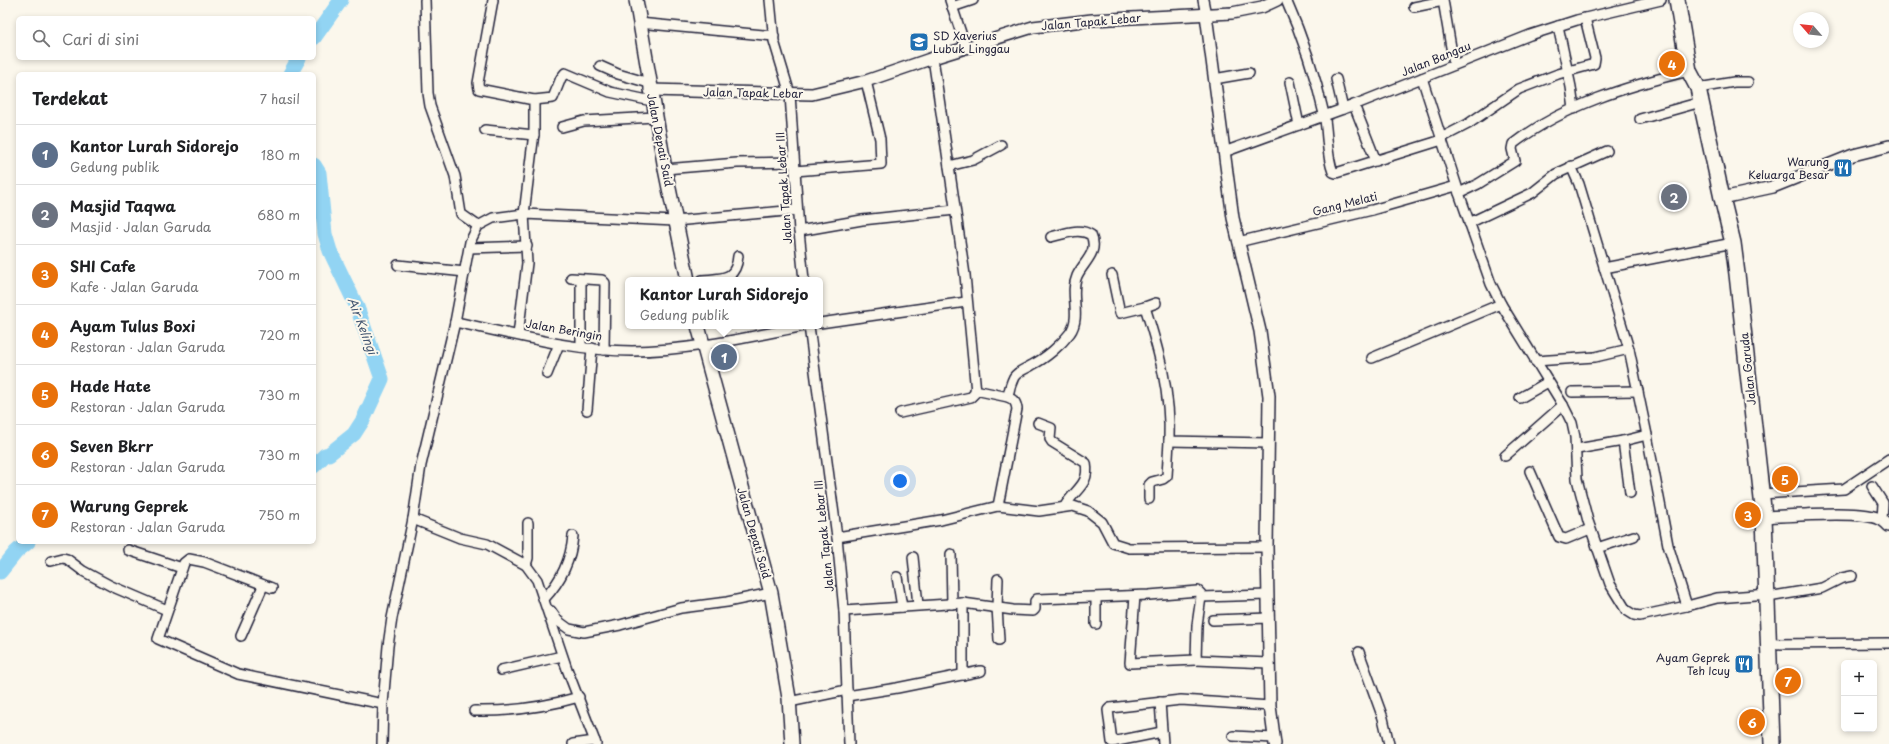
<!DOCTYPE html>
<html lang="id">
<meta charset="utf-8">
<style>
:root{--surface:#fff;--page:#f2f2f2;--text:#202124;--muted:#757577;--line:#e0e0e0;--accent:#b45309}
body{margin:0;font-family:"Playpen Sans",sans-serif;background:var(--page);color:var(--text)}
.controls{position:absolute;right:12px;bottom:12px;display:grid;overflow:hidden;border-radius:6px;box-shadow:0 2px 6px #0003}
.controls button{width:36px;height:36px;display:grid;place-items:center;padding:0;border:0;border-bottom:1px solid var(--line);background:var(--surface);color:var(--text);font:20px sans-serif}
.compass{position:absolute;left:1793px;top:12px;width:36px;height:36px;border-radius:50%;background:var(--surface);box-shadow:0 2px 6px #0003;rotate:298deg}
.you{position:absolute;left:900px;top:481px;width:14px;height:14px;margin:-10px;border:3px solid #fff;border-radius:50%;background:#1a73e8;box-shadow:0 0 0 6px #1a73e833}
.badge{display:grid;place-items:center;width:26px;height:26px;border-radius:50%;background:var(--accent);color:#fff;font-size:13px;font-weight:700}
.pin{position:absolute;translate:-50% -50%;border:2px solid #fff;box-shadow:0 1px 4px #0006}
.popup{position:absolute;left:625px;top:277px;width:198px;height:52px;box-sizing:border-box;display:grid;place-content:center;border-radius:6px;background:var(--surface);filter:drop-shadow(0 1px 3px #0005);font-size:13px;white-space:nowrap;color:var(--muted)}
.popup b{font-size:15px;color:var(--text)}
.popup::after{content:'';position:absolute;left:50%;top:100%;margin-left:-8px;border:8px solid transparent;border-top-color:var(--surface)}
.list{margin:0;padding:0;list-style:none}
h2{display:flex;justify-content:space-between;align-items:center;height:52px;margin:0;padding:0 16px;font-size:17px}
h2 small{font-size:13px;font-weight:400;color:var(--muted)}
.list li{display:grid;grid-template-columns:26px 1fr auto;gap:12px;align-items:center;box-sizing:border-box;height:60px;padding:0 16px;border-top:1px solid var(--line)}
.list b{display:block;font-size:15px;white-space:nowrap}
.list p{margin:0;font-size:13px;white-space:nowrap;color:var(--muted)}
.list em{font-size:13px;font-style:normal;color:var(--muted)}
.icon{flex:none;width:22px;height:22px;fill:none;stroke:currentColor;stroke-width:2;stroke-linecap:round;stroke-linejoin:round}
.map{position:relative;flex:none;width:1889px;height:744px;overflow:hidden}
.search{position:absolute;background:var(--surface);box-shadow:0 2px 6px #0003;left:16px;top:16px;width:300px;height:44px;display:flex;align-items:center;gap:10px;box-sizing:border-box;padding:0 14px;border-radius:6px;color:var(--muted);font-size:15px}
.panel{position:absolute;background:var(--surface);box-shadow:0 2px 6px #0003;left:16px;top:72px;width:300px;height:472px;border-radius:6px}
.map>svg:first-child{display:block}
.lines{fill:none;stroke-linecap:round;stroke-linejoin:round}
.river{stroke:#92d4f3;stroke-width:15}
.minor-casing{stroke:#22223b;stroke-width:12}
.tertiary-casing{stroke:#22223b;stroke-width:14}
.secondary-casing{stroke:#22223b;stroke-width:16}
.trunk-casing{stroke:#22223b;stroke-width:18}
.minor{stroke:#fbf7ec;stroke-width:9}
.tertiary{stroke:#fbf7ec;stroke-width:11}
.secondary{stroke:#fbf7ec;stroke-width:13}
.trunk{stroke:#fbf7ec;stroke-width:15}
.labels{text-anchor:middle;stroke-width:4;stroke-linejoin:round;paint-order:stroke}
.street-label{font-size:11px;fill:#22223b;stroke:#fbf7ec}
.poi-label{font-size:11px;fill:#22223b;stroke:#fbf7ec;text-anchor:end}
.water-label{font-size:12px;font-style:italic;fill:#445772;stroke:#fbf7ec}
</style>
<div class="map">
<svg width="1889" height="744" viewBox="0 0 1889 744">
<rect width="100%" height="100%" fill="#fbf7ec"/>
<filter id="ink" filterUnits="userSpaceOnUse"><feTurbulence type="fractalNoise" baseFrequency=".025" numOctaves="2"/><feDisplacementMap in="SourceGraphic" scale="8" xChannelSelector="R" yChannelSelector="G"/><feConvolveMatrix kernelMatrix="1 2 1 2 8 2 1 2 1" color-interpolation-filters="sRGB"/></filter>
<g filter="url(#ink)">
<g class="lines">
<g class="river">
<path d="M314,38L341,0"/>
<path d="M290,74L299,58"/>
<path d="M314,165L319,173L325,234L330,251L357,307L382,379L363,420L354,434L329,454L325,455L314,466"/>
<path d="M0,572L16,552L28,542"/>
</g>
<g class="minor-casing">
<g id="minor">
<path d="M425,0L428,93L430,106L455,176L461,214L478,226"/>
<path d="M493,0L478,83L479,89L534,100V133L524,214L527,263L518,335"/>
<path d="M770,0L774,41L790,94L799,231L804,280"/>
<path d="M950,0L966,48"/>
<path d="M1203,0L1206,15"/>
<path d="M1286,0C1303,38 1315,74 1324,114C1328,133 1326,155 1333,172L1336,173L1442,140"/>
<path d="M1443,0L1454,65"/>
<path d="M952,7L973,0"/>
<path d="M1414,7L1443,1"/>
<path d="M639,23L774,36"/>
<path d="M1558,26L1571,87L1574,109"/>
<path d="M600,66L618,74L649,83"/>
<path d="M1422,78L1459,193L1491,284L1501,304L1563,405L1572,423L1575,437L1577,479L1588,521L1610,584L1626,610L1634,615L1640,616L1691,605L1717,598L1768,594"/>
<path d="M1214,79L1249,73"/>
<path d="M1336,79L1343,109"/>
<path d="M1290,82L1299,125"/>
<path d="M1698,88L1734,82H1748"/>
<path d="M534,100L553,98L561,78L565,73L610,92L652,101"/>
<path d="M1354,105L1376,161"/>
<path d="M1640,119L1701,102"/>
<path d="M562,127L584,121L655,117"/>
<path d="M485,130L534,135"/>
<path d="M1441,138L1468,124L1519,89L1558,74L1594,64L1595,58L1585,18"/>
<path d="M1224,152L1354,105L1530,35L1577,20L1661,0"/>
<path d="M949,166L973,160L1001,145"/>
<path d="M1571,166L1579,184L1629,349L1647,435L1668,545L1687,606"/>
<path d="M665,169L737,163L794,162"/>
<path d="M795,171L881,164L880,139L866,81"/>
<path d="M1459,193L1478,184L1515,161L1512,149L1513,144C1564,105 1628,86 1689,71"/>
<path d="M1469,223L1532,193L1556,174L1607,151"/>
<path d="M799,231L862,220L955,210"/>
<path d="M1238,242L1372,210L1456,186"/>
<path d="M469,248L527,246"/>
<path d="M398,265L465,272"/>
<path d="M1604,268L1733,243"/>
<path d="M1112,275L1120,313L1145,307C1159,351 1171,394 1169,441L1268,443"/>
<path d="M571,278L602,280L605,283L604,350"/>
<path d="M702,280C722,278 736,281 738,256"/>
<path d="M1145,307L1156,303"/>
<path d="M455,322C514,334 572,351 632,351C690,351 748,337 804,326"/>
<path d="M820,323L966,302"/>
<path d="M809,326L837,537L844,611L849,744"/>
<path d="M581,347V284"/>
<path d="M1372,358L1501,304"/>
<path d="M1535,361L1595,357L1629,349"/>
<path d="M547,374L559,344"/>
<path d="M975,390L1008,397C1014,400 1016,402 1017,409L998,506"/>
<path d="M1572,392L1638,391"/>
<path d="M1008,397C1009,390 1011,383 1014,377C1019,370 1026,369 1032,365C1046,358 1061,345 1070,333C1082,316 1069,294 1077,276C1084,261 1099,253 1091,235C1079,227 1063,234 1051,237"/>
<path d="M1520,398L1548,382"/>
<path d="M587,410L592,348"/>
<path d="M900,413L971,397L976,392L965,275L933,58"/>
<path d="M1038,423L1051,428L1050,439L1052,442L1086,463C1090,485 1075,489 1065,506"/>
<path d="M1623,441L1630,493"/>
<path d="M1577,449L1623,441L1647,435"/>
<path d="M1505,456L1563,405"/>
<path d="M1530,471L1559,537L1566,539L1590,529"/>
<path d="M1872,486L1883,503L1882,520"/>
<path d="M1762,494L1844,489L1889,459"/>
<path d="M1149,499V485L1152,482L1163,479L1167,476L1169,441"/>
<path d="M413,519L460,538L487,544L526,565L537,580L567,669L596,744"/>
<path d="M837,537L941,520L998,506L1039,511L1073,506L1088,511L1102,522L1113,543L1129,548L1267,547"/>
<path d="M1597,548L1634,536"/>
<path d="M128,550L182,568"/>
<path d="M951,554L952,604"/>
<path d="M913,557L918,605"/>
<path d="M51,561L63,558L67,559L83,571L111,586L167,610"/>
<path d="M526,565L528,558V523"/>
<path d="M897,577L902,607"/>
<path d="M998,579L997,607L999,640"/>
<path d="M272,588L204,562L189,559L184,563L158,639L238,674L383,704"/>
<path d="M1135,596L1130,663L1196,660"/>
<path d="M1201,597L1268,595"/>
<path d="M1768,597L1822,588L1842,578L1852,576"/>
<path d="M544,599C560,582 571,560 573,536"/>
<path d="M551,611L558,621L569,629L584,632L620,625L681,608L727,602L771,593"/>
<path d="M844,611L963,603L1013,610L1033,611L1035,609V601L1037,599L1149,595L1198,591L1201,594V597L1197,625L1196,660L1269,663"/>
<path d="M1213,620L1269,618"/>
<path d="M1096,624V598"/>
<path d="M241,636L263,586"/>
<path d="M1769,644L1889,643"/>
<path d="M1359,652L1383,718L1389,744"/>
<path d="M501,670L562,656"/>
<path d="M963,675V603"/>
<path d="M847,696L897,688L981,671"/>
<path d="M789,702L847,690"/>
<path d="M1160,702L1163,744"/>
<path d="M474,711C510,712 544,707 579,697"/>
<path d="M1162,732L1112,742L1108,710L1110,708L1181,700L1270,706"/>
<path d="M1233,736L1274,738"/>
<path d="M382,744L383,704L388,646L392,618L413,519L421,465L455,322L470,242L478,226L493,218L524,214L675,221L797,210"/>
<path d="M573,744L595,741"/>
</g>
</g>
<g class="tertiary-casing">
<g id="tertiary">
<path d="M1206,15L1233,218L1260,331L1269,396L1267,547L1270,706L1275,744"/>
<path d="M650,90L812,94L866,81L933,58L1033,27L1092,20L1232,13L1262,7L1277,0"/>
<path d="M1722,198L1773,187L1853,155L1889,146"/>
<path d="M1764,517C1788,516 1864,509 1882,520C1885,522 1887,524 1889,526"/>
</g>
</g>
<g class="secondary-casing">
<g id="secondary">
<path d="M636,0L665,169L688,280"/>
<path d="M698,326L771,593L789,698L792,744"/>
</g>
</g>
<g class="trunk-casing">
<path id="trunk" d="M1677,0L1689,71L1698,88L1701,102L1722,198L1733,243L1737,274L1764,517L1772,744"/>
</g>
<use href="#minor" class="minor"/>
<use href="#tertiary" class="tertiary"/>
<use href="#secondary" class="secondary"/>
<use href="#trunk" class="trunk"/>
</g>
</g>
<defs>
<g id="school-square" transform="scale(1)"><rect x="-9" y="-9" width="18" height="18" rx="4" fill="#1f6fb2" stroke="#fbf7ec"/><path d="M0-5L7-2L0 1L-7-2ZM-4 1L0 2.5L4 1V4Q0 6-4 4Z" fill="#fff"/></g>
<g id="restaurant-square" transform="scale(1)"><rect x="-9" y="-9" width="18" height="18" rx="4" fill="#1f6fb2" stroke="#fbf7ec"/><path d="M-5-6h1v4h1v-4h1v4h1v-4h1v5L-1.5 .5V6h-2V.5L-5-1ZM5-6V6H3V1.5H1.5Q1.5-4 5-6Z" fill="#fff"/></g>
</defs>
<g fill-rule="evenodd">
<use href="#school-square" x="919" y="42"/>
<use href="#restaurant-square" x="1843" y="168"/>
<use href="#restaurant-square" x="1744" y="664"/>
</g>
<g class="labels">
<g class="street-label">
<text transform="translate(1091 22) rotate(-5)" y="4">Jalan Tapak Lebar</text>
<text transform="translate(1436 59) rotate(-22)" y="4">Jalan Bangau</text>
<text transform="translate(753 93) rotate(1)" y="4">Jalan Tapak Lebar</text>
<text transform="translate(660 140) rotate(79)" y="4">Jalan Depati Said</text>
<text transform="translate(784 188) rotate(-94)" y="4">Jalan Tapak Lebar III</text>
<text transform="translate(1345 204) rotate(-14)" y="4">Gang Melati</text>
<text transform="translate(564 330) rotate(10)" y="4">Jalan Beringin</text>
<text transform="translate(1748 369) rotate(-96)" y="4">Jalan Garuda</text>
<text transform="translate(754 533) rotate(74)" y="4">Jalan Depati Said</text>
<text transform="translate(824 536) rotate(-96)" y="4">Jalan Tapak Lebar III</text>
</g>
<g class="poi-label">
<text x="933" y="40" text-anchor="start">SD Xaverius<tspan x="933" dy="13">Lubuk Linggau</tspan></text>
<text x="1829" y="166">Warung<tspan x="1829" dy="13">Keluarga Besar</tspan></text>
<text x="1730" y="662">Ayam Geprek<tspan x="1730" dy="13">Teh Icuy</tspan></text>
</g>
<g class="water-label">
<text transform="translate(362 326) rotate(69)" y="4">Air Kelingi</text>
</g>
</g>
</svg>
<div class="controls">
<button>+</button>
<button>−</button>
</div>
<svg class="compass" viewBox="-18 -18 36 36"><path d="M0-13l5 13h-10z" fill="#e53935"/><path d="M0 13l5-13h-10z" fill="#757577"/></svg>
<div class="you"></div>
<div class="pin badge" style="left:724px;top:357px;background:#5c6f8a">1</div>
<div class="popup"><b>Kantor Lurah Sidorejo</b>Gedung publik</div>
<div class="pin badge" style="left:1674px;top:197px;background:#6b7280">2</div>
<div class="pin badge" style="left:1748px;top:515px;background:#e8710a">3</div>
<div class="pin badge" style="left:1672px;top:64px;background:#e8710a">4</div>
<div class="pin badge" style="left:1785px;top:479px;background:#e8710a">5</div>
<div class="pin badge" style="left:1752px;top:722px;background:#e8710a">6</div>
<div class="pin badge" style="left:1788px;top:681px;background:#e8710a">7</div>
<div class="search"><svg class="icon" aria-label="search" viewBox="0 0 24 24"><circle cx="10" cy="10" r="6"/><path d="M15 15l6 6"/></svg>Cari di sini</div>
<section class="panel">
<h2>Terdekat<small>7 hasil</small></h2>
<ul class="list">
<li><span class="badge" style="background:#5c6f8a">1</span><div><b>Kantor Lurah Sidorejo</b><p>Gedung publik</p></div><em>180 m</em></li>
<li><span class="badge" style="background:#6b7280">2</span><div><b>Masjid Taqwa</b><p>Masjid · Jalan Garuda</p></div><em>680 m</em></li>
<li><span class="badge" style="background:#e8710a">3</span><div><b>SHI Cafe</b><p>Kafe · Jalan Garuda</p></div><em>700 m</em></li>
<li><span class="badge" style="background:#e8710a">4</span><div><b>Ayam Tulus Boxi</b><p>Restoran · Jalan Garuda</p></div><em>720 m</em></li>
<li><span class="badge" style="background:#e8710a">5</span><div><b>Hade Hate</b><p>Restoran · Jalan Garuda</p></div><em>730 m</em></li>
<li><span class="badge" style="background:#e8710a">6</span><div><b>Seven Bkrr</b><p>Restoran · Jalan Garuda</p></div><em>730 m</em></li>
<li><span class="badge" style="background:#e8710a">7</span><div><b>Warung Geprek</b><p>Restoran · Jalan Garuda</p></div><em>750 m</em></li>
</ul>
</section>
</div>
